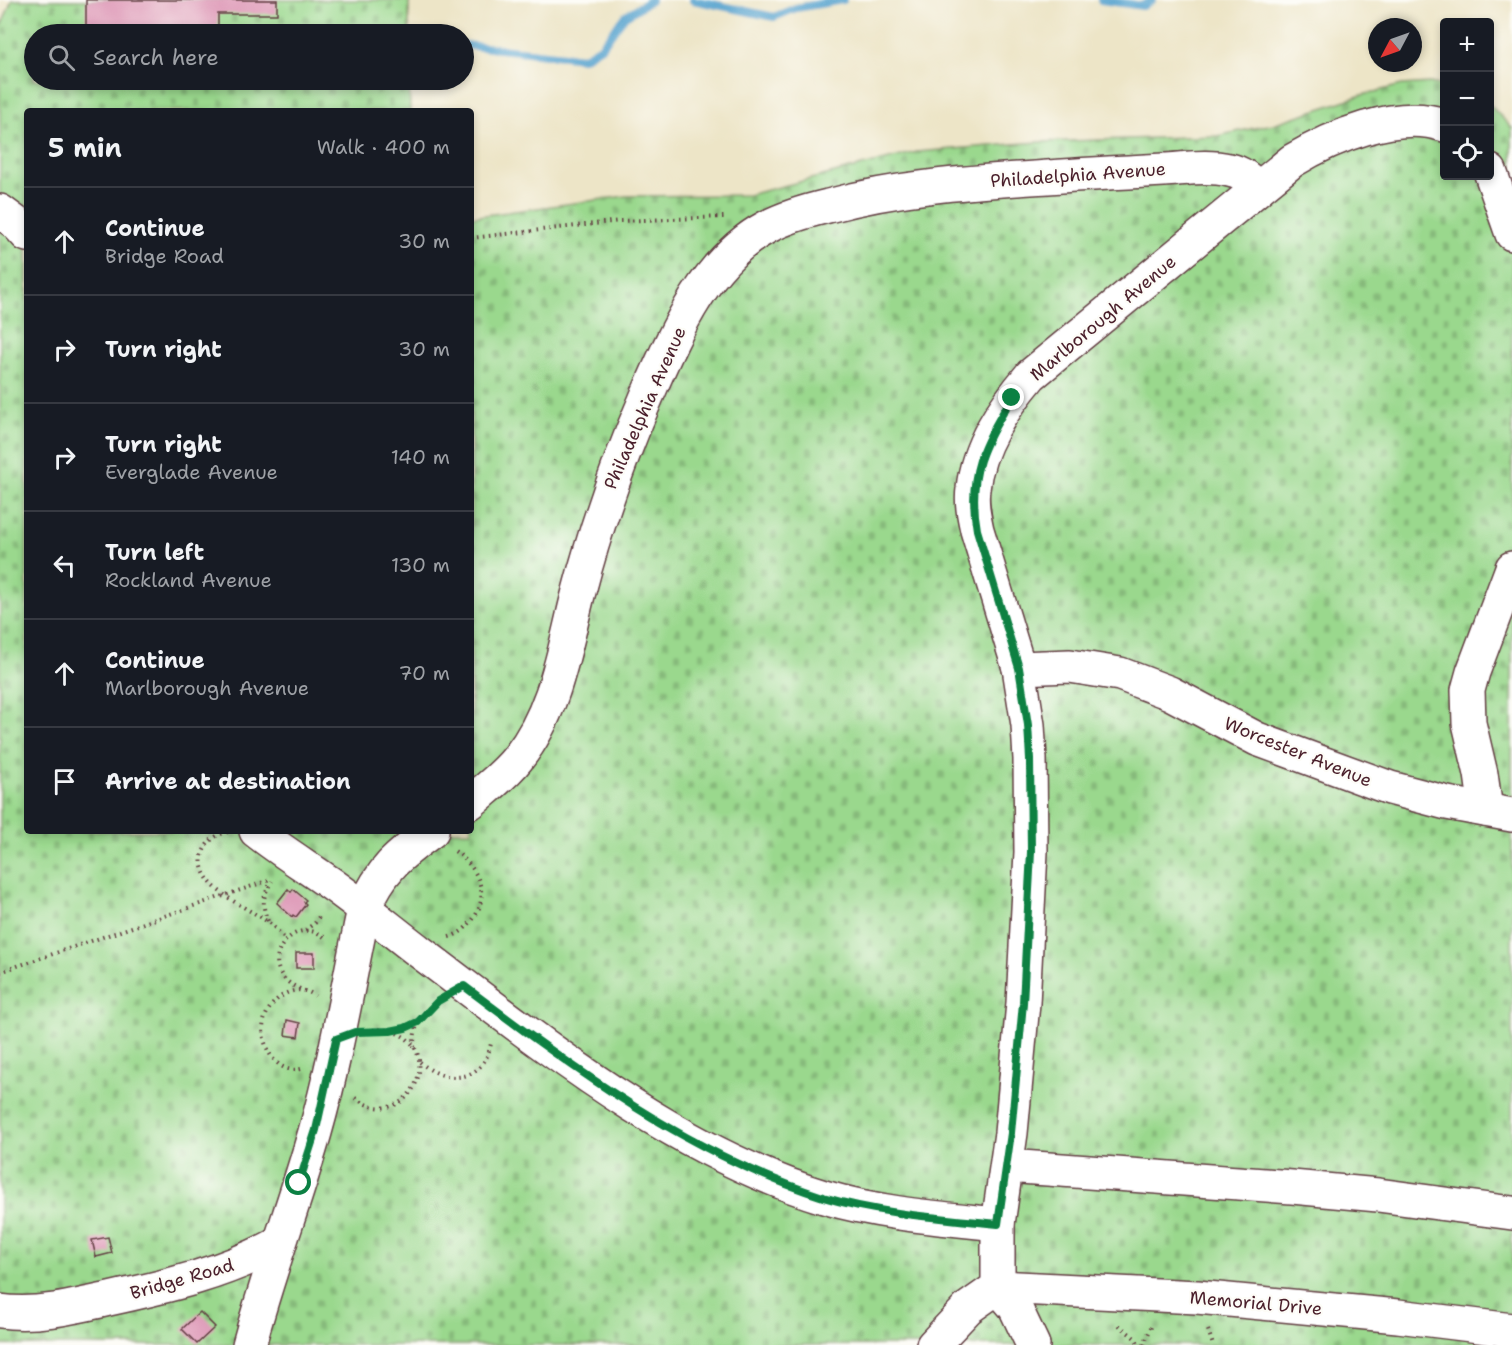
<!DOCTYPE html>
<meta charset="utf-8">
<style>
:root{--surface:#171b24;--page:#20242c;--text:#f1f3f6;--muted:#9ea1a6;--line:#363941}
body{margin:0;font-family:"Shantell Sans",sans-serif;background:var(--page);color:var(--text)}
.controls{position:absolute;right:18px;top:18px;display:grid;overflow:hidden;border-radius:6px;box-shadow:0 3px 9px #0003}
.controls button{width:54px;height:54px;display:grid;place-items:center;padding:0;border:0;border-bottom:2px solid var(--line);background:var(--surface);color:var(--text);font:30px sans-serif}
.compass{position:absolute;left:1368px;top:18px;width:54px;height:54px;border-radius:50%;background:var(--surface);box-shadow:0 3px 9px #0003;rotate:229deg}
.stop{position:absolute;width:18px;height:18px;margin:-14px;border:4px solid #0b8043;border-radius:50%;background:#fff}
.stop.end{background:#0b8043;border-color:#fff;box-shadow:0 2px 6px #0008}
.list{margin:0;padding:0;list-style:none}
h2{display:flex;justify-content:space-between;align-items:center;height:78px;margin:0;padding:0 24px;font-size:26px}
h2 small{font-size:20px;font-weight:400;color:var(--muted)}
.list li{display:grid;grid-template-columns:39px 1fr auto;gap:18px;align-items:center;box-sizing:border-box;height:108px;padding:0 24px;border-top:2px solid var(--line)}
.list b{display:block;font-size:22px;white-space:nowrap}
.list p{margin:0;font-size:20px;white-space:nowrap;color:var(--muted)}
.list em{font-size:20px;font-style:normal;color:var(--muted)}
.icon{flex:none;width:33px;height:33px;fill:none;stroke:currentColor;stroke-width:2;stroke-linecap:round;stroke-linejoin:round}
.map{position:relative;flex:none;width:1512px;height:1345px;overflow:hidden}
.search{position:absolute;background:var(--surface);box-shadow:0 3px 9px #0003;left:24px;top:24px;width:450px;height:66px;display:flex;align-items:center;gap:15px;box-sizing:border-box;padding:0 21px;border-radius:33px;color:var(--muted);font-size:22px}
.panel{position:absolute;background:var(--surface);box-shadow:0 3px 9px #0003;left:24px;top:108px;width:450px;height:726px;border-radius:6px}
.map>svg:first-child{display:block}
.cemetery{fill:url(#cemetery-stones);stroke:#727c5c;stroke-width:1.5}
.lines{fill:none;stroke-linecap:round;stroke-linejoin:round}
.stream{stroke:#55a2ce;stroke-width:8}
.building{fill:#dd95b5}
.minor-casing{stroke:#623d42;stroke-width:36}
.path{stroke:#623d42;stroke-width:4;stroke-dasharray:1.5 4.5;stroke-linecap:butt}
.minor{stroke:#fff;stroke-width:33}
.route{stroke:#0b8043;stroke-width:8}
.labels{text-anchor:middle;stroke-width:4.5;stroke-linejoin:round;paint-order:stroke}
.street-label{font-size:18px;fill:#4a1f2b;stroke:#fdfcf7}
</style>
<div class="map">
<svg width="1512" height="1345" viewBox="0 0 1512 1345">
<defs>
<pattern id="cemetery-stones" width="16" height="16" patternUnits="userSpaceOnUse" patternTransform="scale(1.5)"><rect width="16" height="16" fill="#9ad88d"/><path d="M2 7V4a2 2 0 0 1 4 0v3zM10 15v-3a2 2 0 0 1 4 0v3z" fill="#86b97a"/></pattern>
</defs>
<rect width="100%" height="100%" fill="#fdfcf7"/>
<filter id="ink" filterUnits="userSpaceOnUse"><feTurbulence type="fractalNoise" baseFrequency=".0167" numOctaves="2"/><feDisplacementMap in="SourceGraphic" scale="12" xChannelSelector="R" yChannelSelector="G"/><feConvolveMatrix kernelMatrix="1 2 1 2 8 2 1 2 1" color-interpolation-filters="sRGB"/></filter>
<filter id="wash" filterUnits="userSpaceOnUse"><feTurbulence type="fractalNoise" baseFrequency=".008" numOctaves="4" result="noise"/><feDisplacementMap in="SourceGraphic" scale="24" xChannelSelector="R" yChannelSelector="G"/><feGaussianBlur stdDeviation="1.35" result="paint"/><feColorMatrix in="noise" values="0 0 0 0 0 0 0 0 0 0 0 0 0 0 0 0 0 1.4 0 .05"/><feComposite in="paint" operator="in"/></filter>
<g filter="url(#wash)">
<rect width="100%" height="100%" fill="#ede5c7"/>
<path class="cemetery" d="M12,0H409V34H34V80H409L410,111H27V831H471V217L626,196L748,195L917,152L1039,142L1217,136L1273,124L1362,95L1402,85L1430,83L1444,86V176H1490V105L1512,128V1345H0V29Z"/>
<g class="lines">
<g class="stream">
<path d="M693,0L774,17L796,8L843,0"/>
<path d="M1101,0L1143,6L1152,0"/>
<path d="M464,45L583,58L601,47L625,16L651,0"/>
</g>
</g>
<g id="blocks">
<g class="building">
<path d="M86,0H277V14H218V34H86Z"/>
<path d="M288,889L291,892L293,889L306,900L304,902L306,904L296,917L293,915L292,917L277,903Z"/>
<rect x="296" y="953" width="18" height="15"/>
<path d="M287,1020L300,1023L298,1037L285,1035Z"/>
<path d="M108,1237L112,1253L96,1257L92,1240Z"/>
<path d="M200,1312L215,1327L197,1344L182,1329Z"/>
</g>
</g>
</g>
<g filter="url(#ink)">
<use href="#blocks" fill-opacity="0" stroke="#623d42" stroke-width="1.5"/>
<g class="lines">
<g class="minor-casing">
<g id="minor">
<path d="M1490,171L1512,234"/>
<path d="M0,211L15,222L27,235"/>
<path d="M1019,668L1070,666L1120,674L1170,693L1257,739L1390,788L1447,803L1512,815"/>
<path d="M471,802C487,788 505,775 518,758C555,712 564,650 578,595C596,526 619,461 647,396C674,335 705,260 767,227C786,217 807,211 828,206C901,186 972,182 1048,177C1087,174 1125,172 1164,170C1185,169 1208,165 1229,170C1241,172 1249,179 1258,188"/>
<path d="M1486,810L1481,774L1469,723L1468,690L1473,672L1512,568"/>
<path d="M256,831C280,850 306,866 330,883C361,905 390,929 420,952C544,1045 674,1151 824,1197C881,1214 940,1218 998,1224"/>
<path d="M1007,1166L1292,1187L1378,1195L1512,1213"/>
<path d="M998,1287L1197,1297L1398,1316L1512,1330"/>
<path d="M998,1287L1015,1307L1033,1345"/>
<path d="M0,1311C37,1316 73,1307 109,1299C168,1286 225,1273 278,1244"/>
<path d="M249,1345C268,1273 295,1203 315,1132C336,1059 348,983 364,909C381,869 398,856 432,831"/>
<path d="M933,1345L968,1308L998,1287V1224L1011,1133L1023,1003L1031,852L1030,759L1028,725L1019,668L977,530C974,516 971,503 973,489C977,446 1004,407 1031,375L1292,161C1332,137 1397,109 1444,125"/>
</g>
</g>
<g class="path">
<path d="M471,238L620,221L724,217"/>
<path d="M228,832C218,834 210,839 205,848C187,883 243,905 265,920C273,925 279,933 286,939"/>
<path d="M268,921C261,905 263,895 272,881"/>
<path d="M305,930L315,923L320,915"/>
<path d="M449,937C457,935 464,930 469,924C493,898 479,867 453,850"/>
<path d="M0,972L270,880"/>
<path d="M300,989C248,967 297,908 327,940"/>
<path d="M391,1031L405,1028L418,1022"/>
<path d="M414,1047C414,1025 419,1017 436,1003"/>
<path d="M420,1062C447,1086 484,1082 491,1043"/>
<path d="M301,1069C273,1076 256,1037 266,1015C274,996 297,982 315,996"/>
<path d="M355,1098C410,1137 449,1045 390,1031C384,1029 377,1030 371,1030"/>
<path d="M1119,1325L1136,1339L1139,1345"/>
<path d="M1208,1330L1213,1345"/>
<path d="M1144,1345L1151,1327"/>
</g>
<use href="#minor" class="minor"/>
</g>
</g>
<g class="lines" filter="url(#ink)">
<path class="route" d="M299,1183L316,1130L336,1039L355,1032L390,1031L405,1028L418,1022L438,1001L464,986C574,1069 690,1155 823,1197C880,1214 940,1218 998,1224L1011,1133L1023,1003L1031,852L1030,759L1028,725L1019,668L977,530C967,475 983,444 1012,398"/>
</g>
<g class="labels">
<g class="street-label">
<text transform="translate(1078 175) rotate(-4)" y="6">Philadelphia Avenue</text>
<text transform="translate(1103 318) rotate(-40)" y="6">Marlborough Avenue</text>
<text transform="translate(645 408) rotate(-66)" y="6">Philadelphia Avenue</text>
<text transform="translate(1298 752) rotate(22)" y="6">Worcester Avenue</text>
<text transform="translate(182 1279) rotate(-16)" y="6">Bridge Road</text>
<text transform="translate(1256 1303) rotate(5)" y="6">Memorial Drive</text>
</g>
</g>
</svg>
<div class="controls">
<button>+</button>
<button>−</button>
<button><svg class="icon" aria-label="locate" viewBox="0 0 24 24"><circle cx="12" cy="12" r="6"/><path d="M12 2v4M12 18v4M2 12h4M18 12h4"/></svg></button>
</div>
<svg class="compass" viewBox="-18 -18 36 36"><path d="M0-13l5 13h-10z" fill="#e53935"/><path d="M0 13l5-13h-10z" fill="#9ea1a6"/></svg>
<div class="stop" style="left:299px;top:1183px"></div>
<div class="stop end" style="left:1012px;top:398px"></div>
<div class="search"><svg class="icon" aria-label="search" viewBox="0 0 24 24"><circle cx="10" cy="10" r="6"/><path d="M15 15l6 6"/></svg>Search here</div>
<section class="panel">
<h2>5 min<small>Walk · 400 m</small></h2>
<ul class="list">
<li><svg class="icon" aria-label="ahead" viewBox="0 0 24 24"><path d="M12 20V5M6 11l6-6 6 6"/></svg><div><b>Continue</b><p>Bridge Road</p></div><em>30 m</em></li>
<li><svg class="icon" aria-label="right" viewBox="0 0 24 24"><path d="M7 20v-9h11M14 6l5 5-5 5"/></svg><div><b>Turn right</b></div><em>30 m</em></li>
<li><svg class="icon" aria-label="right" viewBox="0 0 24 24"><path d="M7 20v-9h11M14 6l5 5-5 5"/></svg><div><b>Turn right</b><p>Everglade Avenue</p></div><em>140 m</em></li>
<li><svg class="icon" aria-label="left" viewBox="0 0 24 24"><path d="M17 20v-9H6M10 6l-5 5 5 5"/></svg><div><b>Turn left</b><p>Rockland Avenue</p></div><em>130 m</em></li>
<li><svg class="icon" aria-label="ahead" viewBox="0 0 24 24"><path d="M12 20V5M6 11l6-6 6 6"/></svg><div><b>Continue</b><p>Marlborough Avenue</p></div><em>70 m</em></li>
<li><svg class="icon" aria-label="arrive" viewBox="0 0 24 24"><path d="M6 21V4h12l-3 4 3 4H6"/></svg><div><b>Arrive at destination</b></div></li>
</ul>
</section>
</div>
